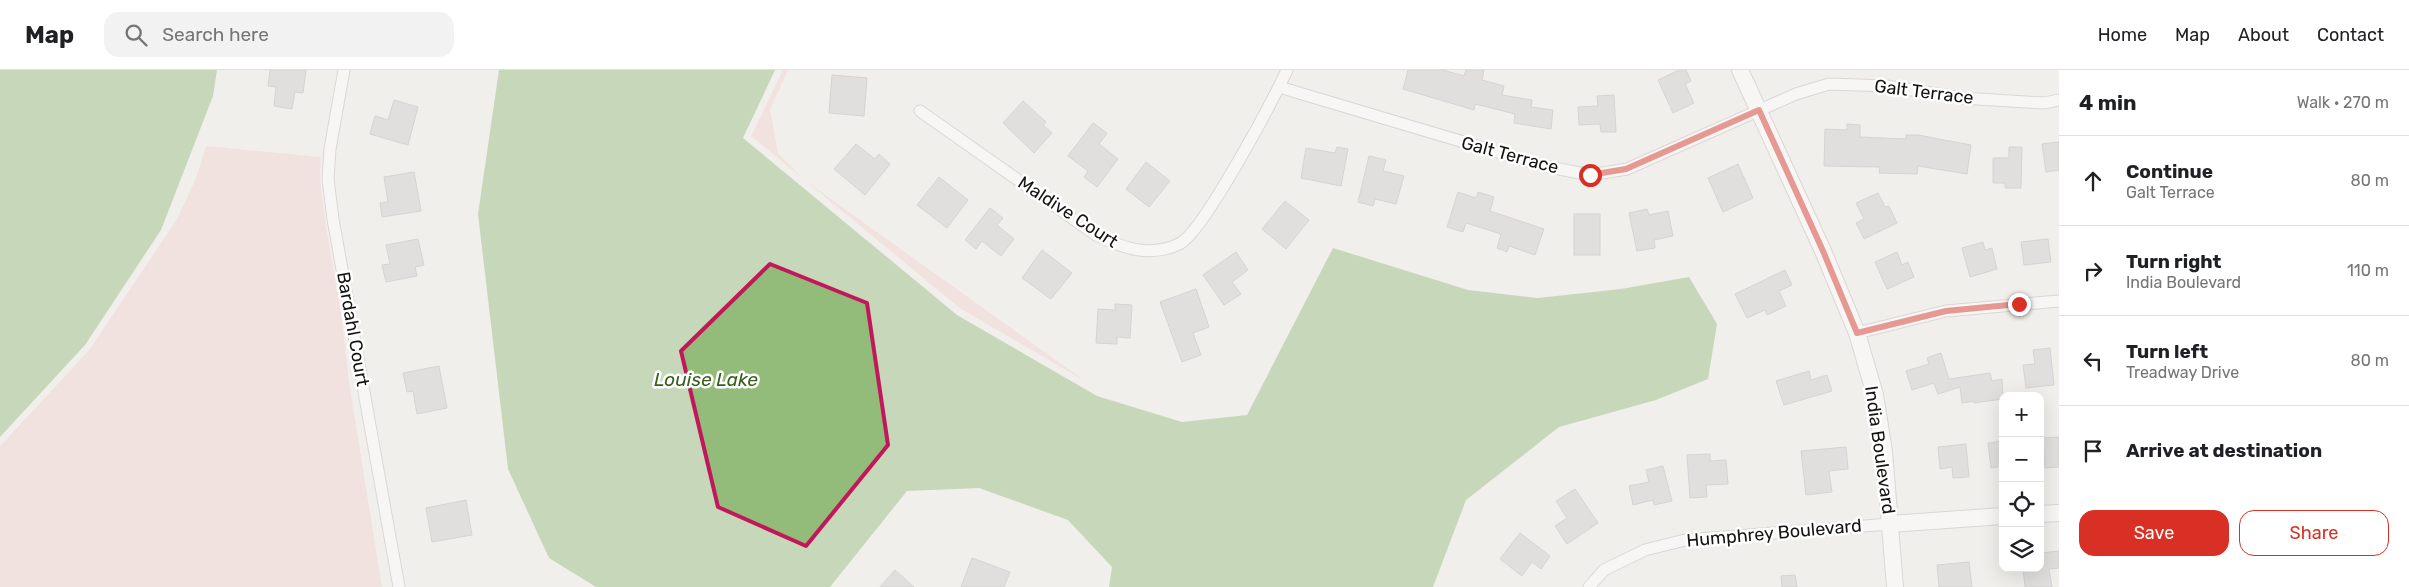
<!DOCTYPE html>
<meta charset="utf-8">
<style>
:root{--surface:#fff;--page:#f2f2f2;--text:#202124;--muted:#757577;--line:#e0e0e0;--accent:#d93025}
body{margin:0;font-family:Rubik,sans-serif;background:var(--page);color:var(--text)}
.controls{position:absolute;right:15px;bottom:15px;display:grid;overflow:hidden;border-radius:10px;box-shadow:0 5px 20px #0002}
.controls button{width:45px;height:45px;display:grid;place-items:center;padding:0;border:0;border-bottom:1px solid var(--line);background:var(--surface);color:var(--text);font:25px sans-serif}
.stop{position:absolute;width:15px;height:15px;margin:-11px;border:4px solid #d93025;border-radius:50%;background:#fff}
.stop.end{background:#d93025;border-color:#fff;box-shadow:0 1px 5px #0008}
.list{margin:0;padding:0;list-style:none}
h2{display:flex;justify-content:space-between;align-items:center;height:65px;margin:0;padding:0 20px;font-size:21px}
h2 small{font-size:16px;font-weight:400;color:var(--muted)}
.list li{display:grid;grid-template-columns:32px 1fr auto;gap:15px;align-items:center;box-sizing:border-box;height:90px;padding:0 20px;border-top:1px solid var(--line)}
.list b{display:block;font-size:19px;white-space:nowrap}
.list p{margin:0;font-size:16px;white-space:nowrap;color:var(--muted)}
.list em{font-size:16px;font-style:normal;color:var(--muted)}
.actions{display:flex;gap:10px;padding:15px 20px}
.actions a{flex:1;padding:11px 0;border:1px solid var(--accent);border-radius:15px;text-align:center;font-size:18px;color:var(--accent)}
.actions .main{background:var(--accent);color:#fff}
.icon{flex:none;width:28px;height:28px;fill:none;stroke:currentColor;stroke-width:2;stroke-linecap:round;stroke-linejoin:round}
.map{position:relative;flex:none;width:2059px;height:517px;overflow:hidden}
header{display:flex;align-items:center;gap:30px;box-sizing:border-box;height:70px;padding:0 25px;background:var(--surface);border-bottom:1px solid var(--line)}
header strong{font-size:24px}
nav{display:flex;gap:28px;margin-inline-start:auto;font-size:18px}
.search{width:350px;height:45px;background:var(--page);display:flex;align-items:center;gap:12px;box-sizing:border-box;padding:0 18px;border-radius:15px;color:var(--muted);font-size:19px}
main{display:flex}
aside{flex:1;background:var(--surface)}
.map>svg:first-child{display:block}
.green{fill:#f4d3cf}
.water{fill:#93bc7a}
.building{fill:#cfcccb;stroke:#b5b2b1}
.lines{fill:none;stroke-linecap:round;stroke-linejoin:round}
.street-casing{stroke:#bdbcb9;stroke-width:13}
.secondary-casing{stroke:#bdbcb9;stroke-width:18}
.street{stroke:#fff;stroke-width:11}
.secondary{stroke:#fff;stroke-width:16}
.route{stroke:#d93025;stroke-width:6}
.marked{fill:none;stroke:#c2185b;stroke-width:4;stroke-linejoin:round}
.labels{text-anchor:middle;stroke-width:5;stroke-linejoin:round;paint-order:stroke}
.street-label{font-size:18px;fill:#141413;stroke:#fff}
.water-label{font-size:19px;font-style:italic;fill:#385e1b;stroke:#fff}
</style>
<header>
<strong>Map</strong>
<div class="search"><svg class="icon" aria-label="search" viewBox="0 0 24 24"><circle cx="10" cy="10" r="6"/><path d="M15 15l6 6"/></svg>Search here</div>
<nav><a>Home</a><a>Map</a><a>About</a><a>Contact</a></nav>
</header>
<main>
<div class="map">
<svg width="2059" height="517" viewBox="0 0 2059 517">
<rect width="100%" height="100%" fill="#f1efec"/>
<g class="green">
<path d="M783,0H788L770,40L778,83L803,109L1085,311L961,239L751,66Z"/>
<path d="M206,76L321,87L320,109L325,151L341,242L349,312L382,517H0V376L90,279L177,149L196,108Z"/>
</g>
<g class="water">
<path d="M0,0H217L213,26L161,160L85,275L0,367Z"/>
<path d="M499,0H775L743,68L957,245L1097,326L1182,352L1247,345L1333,178L1468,220L1538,228L1621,219L1689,207L1717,254L1708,309L1656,330L1559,357L1466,430L1433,517H1109L1112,497L1068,450L979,418L907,421L830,517H596L549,488L508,399L478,144Z"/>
</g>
<g class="building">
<path d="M270,0H306L303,23L295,22L292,39L274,36L276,17L268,16Z"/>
<path d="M1408,0H1443L1464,6L1466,0H1484L1482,10L1504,16L1502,25L1532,30L1531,37L1553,40L1551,59L1514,53L1515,44L1475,34L1474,40L1403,19Z"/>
<path d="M1679,0H1686L1691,11L1685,14L1694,33L1673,43L1658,10Z"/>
<path d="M832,5L867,8L864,46L829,43Z"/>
<path d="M1614,25L1616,62H1601L1600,54L1579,55L1578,37L1598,36L1597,26Z"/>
<path d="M394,30L418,37L408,75L370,64L375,46L388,50Z"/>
<path d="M1023,31L1046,52L1043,55L1052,63L1034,83L1003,53Z"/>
<path d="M1093,53L1107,63L1099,74L1118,89L1097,117L1084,107L1088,101L1068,86Z"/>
<path d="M1847,54L1860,55V67L1906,69V65H1918L1971,75L1967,104L1918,96L1917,104L1879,103L1880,97L1824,96L1825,59L1847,60Z"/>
<path d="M2059,72V100L2046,102L2042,74Z"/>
<path d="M856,74L875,89L879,84L890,94L865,125L834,99Z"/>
<path d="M1337,77L1348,79L1341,116L1301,108L1306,78L1335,83Z"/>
<path d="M2009,77H2022L2021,118H2005V113H1993V88H2009Z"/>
<path d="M1369,86L1386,90L1383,101L1404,106L1396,134L1375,129L1373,136L1358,132Z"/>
<path d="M1146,92L1170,111L1149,137L1126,119Z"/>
<path d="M1738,94L1753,128L1723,142L1708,108Z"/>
<path d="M414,102L421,141L382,147L380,133L388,132L384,107Z"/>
<path d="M939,107L968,130L947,158L917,135Z"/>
<path d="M1458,122L1476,128L1478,122L1494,127L1490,141L1544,159L1535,185L1509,176L1507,182L1497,178L1501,164L1466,153L1463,162L1447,157Z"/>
<path d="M1878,123L1885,137L1889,136L1897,153L1864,169L1856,153L1864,149L1856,133Z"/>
<path d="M1285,131L1309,150L1286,179L1262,159Z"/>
<path d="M990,138L1003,148L997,155L1014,169L1001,186L982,171L976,179L965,170Z"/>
<path d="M1647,139L1649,145L1668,141L1673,166L1654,170L1655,178L1637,181L1629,143Z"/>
<rect x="1574" y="144" width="26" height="41"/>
<path d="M418,169L424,195L415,197L417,206L386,212L382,195L390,194L386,175Z"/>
<path d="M2048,169L2051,192L2024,195L2021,172Z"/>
<path d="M1983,172L1985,180L1992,178L1997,199L1970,207L1962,178Z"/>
<path d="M1042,180L1072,203L1051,229L1022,208Z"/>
<path d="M1236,182L1248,200L1232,212L1241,224L1224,235L1203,205Z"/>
<path d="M1897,182L1902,195L1908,192L1914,207L1887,219L1875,192Z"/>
<path d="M1785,200L1792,215L1779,221L1786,236L1767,245L1765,240L1747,248L1735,224Z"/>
<path d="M1196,219L1209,257L1193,263L1201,285L1182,292L1160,232Z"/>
<path d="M1115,234L1132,235L1130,268L1117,267V274L1096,273L1098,239L1115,240Z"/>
<path d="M2050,278L2054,315L2026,318L2023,295L2035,294L2033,280Z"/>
<path d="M1941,283L1949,309L1990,303L1992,311L2002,309L2003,329L1974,333V331L1962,333L1960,317L1938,324L1934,313L1912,320L1906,301L1929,294L1927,288Z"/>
<path d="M439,296L447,338L417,344L413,321L407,322L403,303Z"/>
<path d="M1809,301L1811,310L1827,305L1832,321L1784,335L1776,311Z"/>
<path d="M2059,367V397L2045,398L2043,368Z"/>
<path d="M2003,371V396L1991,398L1988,373Z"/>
<path d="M1966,374L1969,407L1953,408L1952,397L1940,399L1938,377Z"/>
<path d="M1846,377L1848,399L1829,401L1832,422L1806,425L1801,381Z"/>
<path d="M1710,384V391L1726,390L1728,414L1706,415L1707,427L1690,428L1687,385Z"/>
<path d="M1663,396L1672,431L1654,435L1653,430L1633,435L1629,416L1649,412L1646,400Z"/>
<path d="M1575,419L1598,453L1567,474L1555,456L1567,448L1556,431Z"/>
<path d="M466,430L472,465L432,472L426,438Z"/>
<path d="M1520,463L1550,486L1541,499L1532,492L1522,506L1500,489Z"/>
<path d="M2059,481V498L2049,499L2052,517H2025L2023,498H2040V483Z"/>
<path d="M972,488L1010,502L1004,517H961Z"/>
<path d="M1969,492L1972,517H1939L1937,495Z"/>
<path d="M895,500L914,517H880Z"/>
<path d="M1795,505L1797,517H1782L1781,506Z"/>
</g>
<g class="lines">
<g class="street-casing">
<g id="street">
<path d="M344,0L330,79L328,109L333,149L399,517"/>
<path d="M1279,17L1544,96L1590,105L1627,99L1796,24L1829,14L1887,16L1962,28L2044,33L2059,30"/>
<path d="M920,41L1096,165C1123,178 1149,188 1179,174C1203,163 1273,30 1287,0"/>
<path d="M1857,263L1946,241L2059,231"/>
<path d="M1589,517L1604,500L1645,480L1685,470L1890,454"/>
</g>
</g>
<g class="secondary-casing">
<g id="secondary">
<path d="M1740,0L1823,181L1857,263L1875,325L1884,381L1895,517"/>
<path d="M2040,444L2059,443"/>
<path d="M1890,454L2003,446"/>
</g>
</g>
<use href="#street" class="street"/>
<use href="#secondary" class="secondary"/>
</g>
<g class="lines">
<path class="route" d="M1590,105L1626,99L1759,40L1823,181L1857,263L1946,241L2019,234"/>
</g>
<path d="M0 0H2059V517H0ZM770,194L867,233L888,375L806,476L718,437L681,281Z" fill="#f1efec" fill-opacity=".55" fill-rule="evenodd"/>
<path class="marked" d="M770,194L867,233L888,375L806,476L718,437L681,281Z"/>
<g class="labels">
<g class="street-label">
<text transform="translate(1924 22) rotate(7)" y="6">Galt Terrace</text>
<text transform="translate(1510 85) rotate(15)" y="6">Galt Terrace</text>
<text transform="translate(1068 142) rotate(33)" y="6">Maldive Court</text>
<text transform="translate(353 259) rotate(80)" y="6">Bardahl Court</text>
<text transform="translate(1880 380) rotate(82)" y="6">India Boulevard</text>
<text transform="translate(1774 463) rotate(-5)" y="6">Humphrey Boulevard</text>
</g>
<g class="water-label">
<text x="706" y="316">Louise Lake</text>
</g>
</g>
</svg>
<div class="controls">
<button>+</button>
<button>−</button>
<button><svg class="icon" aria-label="locate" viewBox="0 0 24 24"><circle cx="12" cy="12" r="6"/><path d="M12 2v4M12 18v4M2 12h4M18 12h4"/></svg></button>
<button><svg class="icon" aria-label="layers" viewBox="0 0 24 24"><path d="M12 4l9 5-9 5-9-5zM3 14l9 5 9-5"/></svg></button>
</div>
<div class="stop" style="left:1590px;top:105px"></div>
<div class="stop end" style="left:2019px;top:234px"></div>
</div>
<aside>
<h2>4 min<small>Walk · 270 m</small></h2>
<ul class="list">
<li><svg class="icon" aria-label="ahead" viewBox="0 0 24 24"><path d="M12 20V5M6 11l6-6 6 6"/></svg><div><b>Continue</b><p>Galt Terrace</p></div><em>80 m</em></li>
<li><svg class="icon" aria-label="right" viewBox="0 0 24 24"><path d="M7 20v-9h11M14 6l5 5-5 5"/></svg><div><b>Turn right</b><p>India Boulevard</p></div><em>110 m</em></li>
<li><svg class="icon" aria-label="left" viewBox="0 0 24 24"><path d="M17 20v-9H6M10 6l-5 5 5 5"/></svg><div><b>Turn left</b><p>Treadway Drive</p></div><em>80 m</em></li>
<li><svg class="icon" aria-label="arrive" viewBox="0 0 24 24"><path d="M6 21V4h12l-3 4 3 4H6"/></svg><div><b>Arrive at destination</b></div></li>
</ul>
<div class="actions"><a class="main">Save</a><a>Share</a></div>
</aside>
</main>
